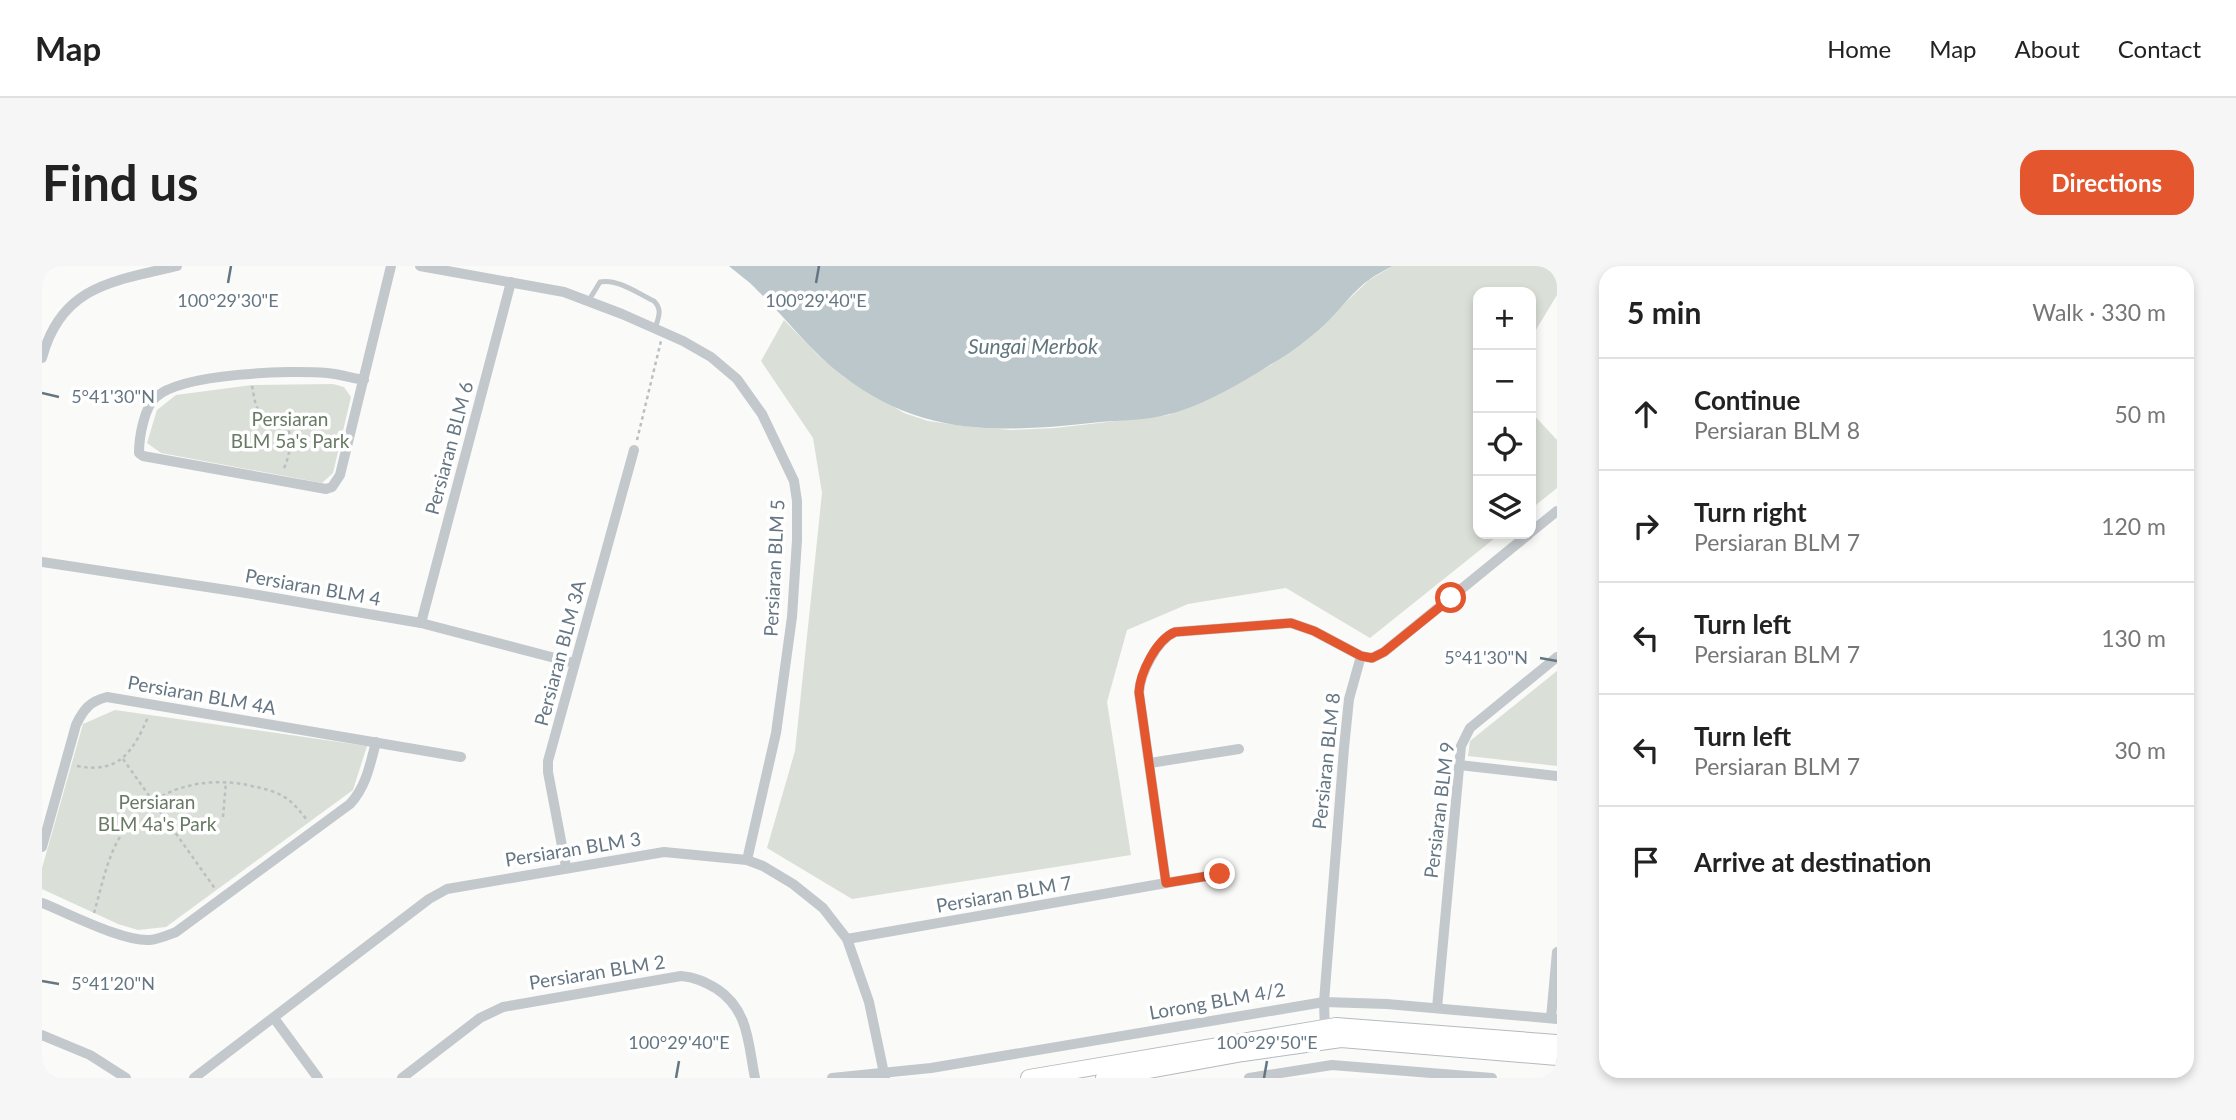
<!DOCTYPE html>
<meta charset="utf-8">
<style>
:root{--surface:#fff;--page:#f6f6f6;--text:#222;--muted:#767676;--line:#e0e0e0;--accent:#e4572e}
body{margin:0;font-family:Lato,sans-serif;background:var(--page);color:var(--text)}
.controls{position:absolute;right:21px;top:21px;display:grid;overflow:hidden;border-radius:14px;box-shadow:0 4px 10px #0003}
.controls button{width:63px;height:63px;display:grid;place-items:center;padding:0;border:0;border-bottom:2px solid var(--line);background:var(--surface);color:var(--text);font:35px sans-serif}
.stop{position:absolute;width:21px;height:21px;margin:-16px;border:5px solid #e4572e;border-radius:50%;background:#fff}
.stop.end{background:#e4572e;border-color:#fff;box-shadow:0 2px 7px #0008}
.list{margin:0;padding:0;list-style:none}
h2{display:flex;justify-content:space-between;align-items:center;height:91px;margin:0;padding:0 28px;font-size:30px}
h2 small{font-size:23px;font-weight:400;color:var(--muted)}
.list li{display:grid;grid-template-columns:46px 1fr auto;gap:21px;align-items:center;box-sizing:border-box;height:112px;padding:0 28px;border-top:2px solid var(--line)}
.list b{display:block;font-size:26px;white-space:nowrap}
.list p{margin:0;font-size:23px;white-space:nowrap;color:var(--muted)}
.list em{font-size:23px;font-style:normal;color:var(--muted)}
.icon{flex:none;width:38px;height:38px;fill:none;stroke:currentColor;stroke-width:2;stroke-linecap:round;stroke-linejoin:round}
.map{position:relative;flex:none;width:1515px;height:812px;overflow:hidden;border-radius:21px}
header{display:flex;align-items:center;gap:42px;box-sizing:border-box;height:98px;padding:0 35px;background:var(--surface);border-bottom:2px solid var(--line)}
header strong{font-size:33px}
nav{display:flex;gap:38px;margin-inline-start:auto;font-size:24px}
.intro{display:flex;align-items:center;justify-content:space-between;box-sizing:border-box;height:168px;padding:0 42px}
h1{margin:0;font-size:49px}
.button{padding:18px 32px;border-radius:21px;background:var(--accent);color:#fff;font-size:24px;font-weight:700}
main{display:flex;gap:42px;padding:0 42px}
aside{flex:1;background:var(--surface);border-radius:21px;box-shadow:0 4px 10px #0003}
.map>svg:first-child{display:block}
.green{fill:#dadfd7}
.water{fill:#bbc7cb}
.lines{fill:none;stroke-linecap:round;stroke-linejoin:round}
.secondary-casing{stroke:#b3babf;stroke-width:18}
.path{stroke:#bbbfc2;stroke-width:2.5;stroke-dasharray:3.5 3.5;stroke-linecap:butt}
.lane{stroke:#c3c8cc;stroke-width:5}
.street{stroke:#c3c8cc;stroke-width:10}
.secondary{stroke:#fff;stroke-width:16}
.route{stroke:#e4572e;stroke-width:9}
.ticks{fill:none;stroke:#657683;stroke-width:2.5}
.labels{text-anchor:middle;stroke-width:7;stroke-linejoin:round;paint-order:stroke}
.park-label{font-size:19px;fill:#687a64;stroke:#fff}
.street-label{font-size:19px;fill:#657683;stroke:#fff}
.water-label{font-size:21px;font-style:italic;fill:#60757c;stroke:#fff}
.ticks-label{font-size:18px;text-anchor:middle;fill:#657683;stroke:#fff;stroke-width:7;stroke-linejoin:round;paint-order:stroke}
</style>
<header>
<strong>Map</strong>
<nav><a>Home</a><a>Map</a><a>About</a><a>Contact</a></nav>
</header>
<div class="intro"><h1>Find us</h1><a class="button">Directions</a></div>
<main>
<div class="map">
<svg width="1515" height="812" viewBox="0 0 1515 812">
<rect width="100%" height="100%" fill="#fafaf8"/>
<g class="green">
<path d="M1351,0H1515V29L1489,72V26H1436V268H1458L1328,372L1244,322L1146,338L1085,364L1065,436L1089,589L810,633L725,582L753,485L780,227L771,172L719,95L742,54L776,89L802,111L862,147L886,155L930,161L970,164L1013,162L1127,149L1229,99L1265,73L1327,14Z"/>
<path d="M291,118L302,121L309,131L291,207L280,217L119,187L105,177L115,144L134,129L210,119Z"/>
<path d="M1489,146L1515,174V222L1489,243Z"/>
<path d="M1515,405V500L1426,490L1428,475Z"/>
<path d="M73,444L325,480L311,524L124,661L96,664L76,658L0,623V602L41,458Z"/>
</g>
<path class="water" d="M687,0H1351C1343,4 1335,8 1328,13C1311,25 1298,44 1283,58C1266,74 1247,88 1228,99C1197,118 1162,139 1128,148C1103,155 1074,154 1049,157C956,167 879,170 801,110C767,84 745,53 715,24C707,15 696,8 687,0Z"/>
<g class="lines">
<g class="secondary-casing">
<g id="secondary">
<path d="M987,812L1294,760L1515,777"/>
<path d="M1062,812L1201,787L1299,773L1515,791"/>
</g>
</g>
<g class="path">
<path d="M210,120C212,128 212,139 218,146C223,152 231,150 238,154C255,165 247,191 241,205"/>
<path d="M595,174L619,75"/>
<path d="M81,493L174,624"/>
<path d="M35,500C77,508 91,486 106,451"/>
<path d="M181,551L184,516"/>
<path d="M52,647C60,620 65,590 81,566C110,521 164,508 214,521C224,523 235,526 244,532C253,538 259,547 266,555"/>
</g>
<path class="lane" d="M547,34L558,16C575,12 597,28 612,35C621,44 616,52 613,63"/>
<g class="street">
<path d="M378,0L522,26L580,48L641,75L669,91L695,113L720,148L752,215L755,235V274L750,351L734,467L705,594"/>
<path d="M0,92C19,20 71,15 135,0"/>
<path d="M322,114C310,112 297,108 285,107C248,104 141,107 114,131C102,141 97,172 97,187L101,190L284,223L290,221L298,209L349,0"/>
<path d="M1489,266L1515,245"/>
<path d="M0,296L198,326L379,357L532,397"/>
<path d="M379,357L469,16"/>
<path d="M1108,497L1197,483"/>
<path d="M1417,499L1515,510"/>
<path d="M0,581L34,459C41,444 48,435 65,431L419,491"/>
<path d="M524,601L506,506V495L592,184"/>
<path d="M1124,617L1178,608"/>
<path d="M0,637C26,647 81,676 108,674C117,673 126,669 134,666L308,538C324,521 328,499 334,476"/>
<path d="M805,673L1124,617L1097,427C1098,407 1115,374 1133,366L1249,357L1272,365L1319,390L1330,392L1342,386L1487,268"/>
<path d="M1395,742L1419,480L1428,462L1515,391"/>
<path d="M232,752L276,812"/>
<path d="M1509,752L1515,686"/>
<path d="M1283,766L1282,736L1302,482L1307,433L1319,390"/>
<path d="M0,769L48,789L84,812"/>
<path d="M152,812L387,633L405,623L622,586L705,594L721,600L751,618L781,642L805,673L827,736L843,812"/>
<path d="M360,812L438,752L461,741L639,710C653,711 663,716 675,723C707,744 706,778 713,812"/>
<path d="M790,812L889,802L1282,736L1345,738L1515,753"/>
<path d="M1207,812L1290,799L1450,812"/>
</g>
<use href="#secondary" class="secondary"/>
</g>
<g class="lines">
<path class="route" d="M1178,608L1124,617L1097,426C1098,407 1114,374 1133,366L1249,357L1272,365L1319,390L1330,392L1342,386L1409,332"/>
</g>
<path class="ticks" d="M186,17L189,0M774,17L777,0M0,127L17,131M1498,392L1515,395M0,715L17,718M634,812L637,795M1222,812L1225,795"/>
<g class="labels">
<g class="park-label">
<text x="248" y="160">Persiaran<tspan x="248" dy="22">BLM 5a's Park</tspan></text>
<text x="115" y="543">Persiaran<tspan x="115" dy="22">BLM 4a's Park</tspan></text>
</g>
<g class="street-label">
<text transform="translate(407 182) rotate(-75)" y="7">Persiaran BLM 6</text>
<text transform="translate(732 302) rotate(-87)" y="7">Persiaran BLM 5</text>
<text transform="translate(271 321) rotate(10)" y="7">Persiaran BLM 4</text>
<text transform="translate(518 387) rotate(-75)" y="7">Persiaran BLM 3A</text>
<text transform="translate(160 429) rotate(10)" y="7">Persiaran BLM 4A</text>
<text transform="translate(1284 495) rotate(-84)" y="7">Persiaran BLM 8</text>
<text transform="translate(1397 544) rotate(-83)" y="7">Persiaran BLM 9</text>
<text transform="translate(531 583) rotate(-9)" y="7">Persiaran BLM 3</text>
<text transform="translate(962 628) rotate(-10)" y="7">Persiaran BLM 7</text>
<text transform="translate(555 706) rotate(-9)" y="7">Persiaran BLM 2</text>
<text transform="translate(1175 735) rotate(-10)" y="7">Lorong BLM 4/2</text>
</g>
<g class="water-label">
<text x="991" y="88">Sungai Merbok</text>
</g>
</g>
<g class="ticks-label">
<text x="186" y="41">100°29'30"E</text>
<text x="774" y="41">100°29'40"E</text>
<text x="71" y="137">5°41'30"N</text>
<text x="1444" y="398">5°41'30"N</text>
<text x="71" y="724">5°41'20"N</text>
<text x="637" y="783">100°29'40"E</text>
<text x="1225" y="783">100°29'50"E</text>
</g>
</svg>
<div class="controls">
<button>+</button>
<button>−</button>
<button><svg class="icon" aria-label="locate" viewBox="0 0 24 24"><circle cx="12" cy="12" r="6"/><path d="M12 2v4M12 18v4M2 12h4M18 12h4"/></svg></button>
<button><svg class="icon" aria-label="layers" viewBox="0 0 24 24"><path d="M12 4l9 5-9 5-9-5zM3 14l9 5 9-5"/></svg></button>
</div>
<div class="stop" style="left:1409px;top:332px"></div>
<div class="stop end" style="left:1178px;top:608px"></div>
</div>
<aside>
<h2>5 min<small>Walk · 330 m</small></h2>
<ul class="list">
<li><svg class="icon" aria-label="ahead" viewBox="0 0 24 24"><path d="M12 20V5M6 11l6-6 6 6"/></svg><div><b>Continue</b><p>Persiaran BLM 8</p></div><em>50 m</em></li>
<li><svg class="icon" aria-label="right" viewBox="0 0 24 24"><path d="M7 20v-9h11M14 6l5 5-5 5"/></svg><div><b>Turn right</b><p>Persiaran BLM 7</p></div><em>120 m</em></li>
<li><svg class="icon" aria-label="left" viewBox="0 0 24 24"><path d="M17 20v-9H6M10 6l-5 5 5 5"/></svg><div><b>Turn left</b><p>Persiaran BLM 7</p></div><em>130 m</em></li>
<li><svg class="icon" aria-label="left" viewBox="0 0 24 24"><path d="M17 20v-9H6M10 6l-5 5 5 5"/></svg><div><b>Turn left</b><p>Persiaran BLM 7</p></div><em>30 m</em></li>
<li><svg class="icon" aria-label="arrive" viewBox="0 0 24 24"><path d="M6 21V4h12l-3 4 3 4H6"/></svg><div><b>Arrive at destination</b></div></li>
</ul>
</aside>
</main>
